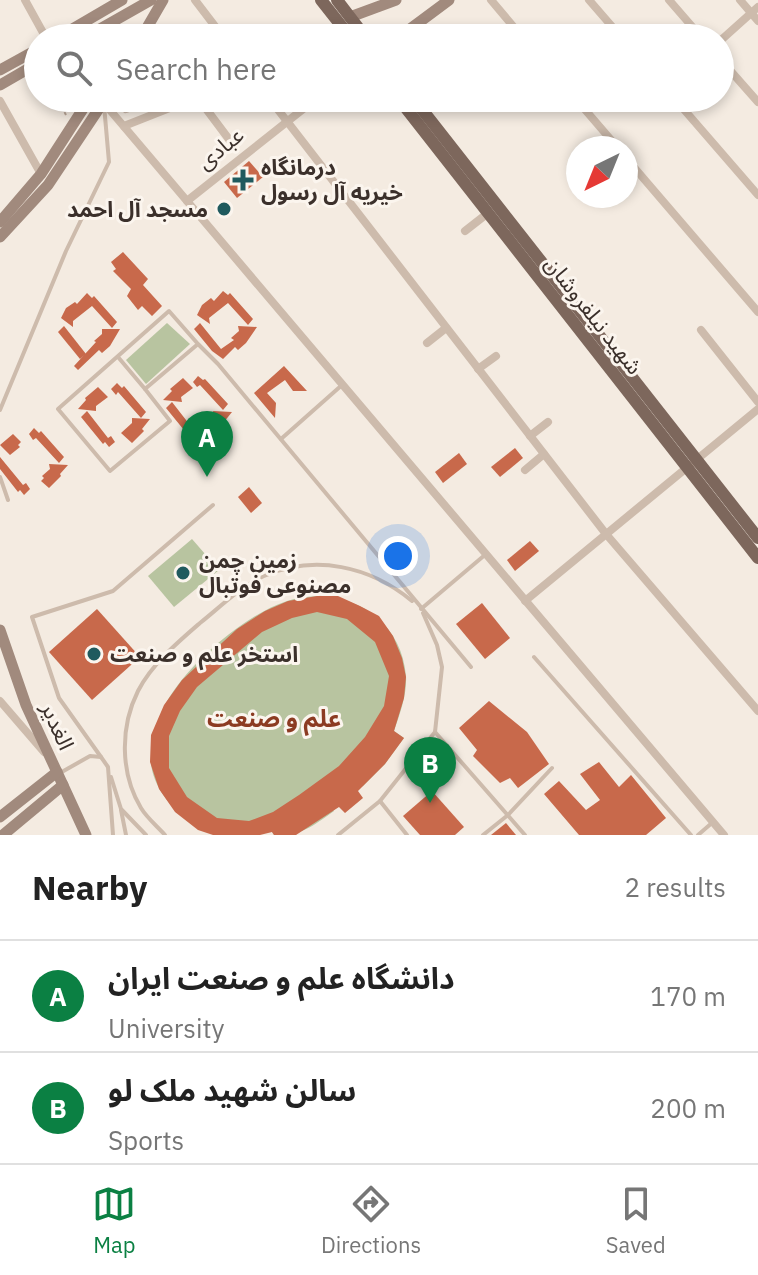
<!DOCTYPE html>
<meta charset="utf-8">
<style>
:root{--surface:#fff;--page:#f6f6f6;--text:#222;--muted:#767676;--line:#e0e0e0;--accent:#0b8043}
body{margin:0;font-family:"IBM Plex Sans","Noto Sans Arabic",sans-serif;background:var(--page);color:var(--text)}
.compass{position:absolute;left:566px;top:136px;width:72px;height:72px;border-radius:50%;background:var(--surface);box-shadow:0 4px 12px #0003;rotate:223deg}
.you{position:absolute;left:398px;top:556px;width:28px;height:28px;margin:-20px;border:6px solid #fff;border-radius:50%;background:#1a73e8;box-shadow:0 0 0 12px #1a73e833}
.badge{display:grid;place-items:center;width:52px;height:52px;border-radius:50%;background:var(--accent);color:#fff;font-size:26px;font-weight:700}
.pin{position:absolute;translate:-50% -66px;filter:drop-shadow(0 2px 4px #0008)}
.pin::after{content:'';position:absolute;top:42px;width:28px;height:24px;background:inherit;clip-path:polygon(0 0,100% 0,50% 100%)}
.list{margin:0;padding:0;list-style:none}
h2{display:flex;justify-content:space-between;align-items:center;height:104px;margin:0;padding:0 32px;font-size:34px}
h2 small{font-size:26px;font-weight:400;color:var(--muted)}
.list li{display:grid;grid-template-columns:52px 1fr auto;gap:24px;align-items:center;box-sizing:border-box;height:112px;padding:0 32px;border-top:2px solid var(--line)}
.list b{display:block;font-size:30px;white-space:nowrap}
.list p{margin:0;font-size:26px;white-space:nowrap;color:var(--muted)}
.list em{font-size:26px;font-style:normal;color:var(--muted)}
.icon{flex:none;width:44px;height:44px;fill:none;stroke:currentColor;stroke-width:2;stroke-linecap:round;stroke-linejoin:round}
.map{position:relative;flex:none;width:758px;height:835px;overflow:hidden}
.search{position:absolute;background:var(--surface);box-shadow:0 4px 12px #0003;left:24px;right:24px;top:24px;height:88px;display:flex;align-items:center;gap:20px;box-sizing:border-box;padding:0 28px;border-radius:44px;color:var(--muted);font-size:30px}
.sheet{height:328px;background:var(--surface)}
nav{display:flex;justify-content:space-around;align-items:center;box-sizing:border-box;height:112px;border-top:2px solid var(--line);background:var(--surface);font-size:22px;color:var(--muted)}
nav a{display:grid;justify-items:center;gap:4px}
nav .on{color:var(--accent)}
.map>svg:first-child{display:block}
.green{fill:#b8c4a0}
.building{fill:#c8694b;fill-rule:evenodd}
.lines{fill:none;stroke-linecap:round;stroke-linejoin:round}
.path{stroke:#b9a596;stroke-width:2;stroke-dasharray:4 4;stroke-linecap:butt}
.lane{stroke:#cdbbac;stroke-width:4}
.street{stroke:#cdbbac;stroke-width:8}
.secondary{stroke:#a18a7d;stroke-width:11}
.primary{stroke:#7d675c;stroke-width:12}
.poi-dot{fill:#1f5a5e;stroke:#fbf5ee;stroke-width:3}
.labels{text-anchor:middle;stroke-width:6;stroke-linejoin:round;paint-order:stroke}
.street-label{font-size:22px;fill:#3b302b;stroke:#fbf5ee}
.poi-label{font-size:22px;font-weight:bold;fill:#3b302b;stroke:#fbf5ee;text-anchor:start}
.neighbourhood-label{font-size:24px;font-weight:bold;fill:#8c3b22;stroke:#fbf5ee}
</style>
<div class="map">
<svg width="758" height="835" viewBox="0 0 758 835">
<rect width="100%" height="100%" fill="#f4ebe1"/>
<g class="green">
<path d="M167,323L190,344L146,384L126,360Z"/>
<path d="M192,539L219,570L174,607L148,576Z"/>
<path d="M317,596C364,597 402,627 406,676C407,695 400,713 394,731L404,738L385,764L363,786L327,802L334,811C311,827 303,835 274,835L272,832C227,835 191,835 164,796C158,788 151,773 151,762C150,753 155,741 158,732C160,723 161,711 166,703C188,664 244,615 287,601C296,598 307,597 317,596Z"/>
</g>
<g class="building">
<path d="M249,161L263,177L237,198L224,182Z"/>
<path d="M123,252L148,279L143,285L162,306L152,316L142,306L138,310L127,296L131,289L113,271L116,269L111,262Z"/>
<path d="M223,291L228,295L230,293L253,319L248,325L228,303L209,318L210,324L197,315L202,305L211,298L214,301Z"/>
<path d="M87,293L92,298L94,296L117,322L112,328L92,306L73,321V327L61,318L66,308L75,302L77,304Z"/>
<path d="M200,323L221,349L234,340L231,338L239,331L238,326L257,327L246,343L238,350L235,347L223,359L212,351L194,329Z"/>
<path d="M64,326L86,354L80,359L58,332Z"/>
<path d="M102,329H120L110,346L102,353L99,350L78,370L74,366L96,342L94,341L102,334Z"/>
<path d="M284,366L307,391H293L285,380L267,393L276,403L275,418L254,393Z"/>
<path d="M198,376L203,380L205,379L228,404L223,410L200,385L197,387L193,382Z"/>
<path d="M183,378L193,388L181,397L182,402L163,400L172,391L170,389Z"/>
<path d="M117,383L122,388L124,386L146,412L141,418L118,392L116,395L111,389Z"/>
<path d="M98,387L108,397L96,406V411L78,409L86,400L85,398Z"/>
<path d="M172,402L193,429L196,427L201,433L195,438L190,434L188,435L166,408Z"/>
<path d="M87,411L108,438L111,436L115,442L109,447L105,442L103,444L81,417Z"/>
<path d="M213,411L232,412L224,422L225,424L213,435L202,426L214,416Z"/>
<path d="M132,418L150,419L142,429L144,431L132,443L121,433L132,423Z"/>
<path d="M34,428L39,433L41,431L64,457L59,463L36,438L33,440L29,434Z"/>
<path d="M13,434L21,442L18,445L20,447L10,455L0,445Z"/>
<path d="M515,448L523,458L500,477L491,467Z"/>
<path d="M459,453L467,464L443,483L435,472Z"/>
<path d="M0,457L23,485L26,483L30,489L24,495L20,490L18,492L0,469Z"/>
<path d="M49,464L68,465L60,474L61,476L49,488L41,481L44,478L42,476L50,469Z"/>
<path d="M249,487L262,503L251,513L238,497Z"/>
<path d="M530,541L539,551L515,571L507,560Z"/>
<path d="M317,596H338L360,606L379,616L393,636L402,658L406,677L404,698L394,731L404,738L385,764L358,791L363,798L345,813L339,807L296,835H274L272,832L260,835H213L198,830L175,812L159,789L150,762L151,735L164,705L182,680L237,629L265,611L288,601ZM317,612L347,619L375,642L389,676L384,706L365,737L339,766L299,795L273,812L249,821L217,818L187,797L169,768V736L180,711L197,687L262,632L292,618Z"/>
<path d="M482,603L510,638L485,659L456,624Z"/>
<path d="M97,609L140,657L92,700L49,652Z"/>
<path d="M489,701L527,732L549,764L518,788L510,778L500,783L473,756L477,750L459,728Z"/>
<path d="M599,762L619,787L631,775L666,818L646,835H579L544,794L559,781L586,810L600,800L580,774Z"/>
<path d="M432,791L464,827L455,835H420L403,816Z"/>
<path d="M506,823L516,835H491Z"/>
</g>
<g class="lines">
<path class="path" d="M57,98L66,115"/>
<g class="lane">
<path d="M198,344L169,311L58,409L110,471L170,421L145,389L198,344L218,364L471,667"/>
<path d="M118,357L145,389"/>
<path d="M0,410L66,251L109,162L104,105"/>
<path d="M281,439L342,385"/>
<path d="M0,477L8,500"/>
<path d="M421,609L486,554"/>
<path d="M534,657L691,835"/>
<path d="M435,732L525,835"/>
<path d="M101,757L59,698L32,617L113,591L213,505"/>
<path d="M60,773L90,756L101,757L108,767L113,835"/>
<path d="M111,777L121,809L146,835"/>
<path d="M380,801L407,835"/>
<path d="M121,810L126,835"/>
<path d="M165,835C157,826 147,818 141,808C120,773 120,727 138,691C152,664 178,642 200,623C219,608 241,586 264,576C315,554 370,566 412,601"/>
<path d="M338,835L380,801L435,732L442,667L437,645L423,613"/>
<path d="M483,835L508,815L552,768"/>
<path d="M698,835L713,822"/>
</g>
<g class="street">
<path d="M25,0L46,38"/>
<path d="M195,0L224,38"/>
<path d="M491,0L523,38"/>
<path d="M589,0L622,38"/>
<path d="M669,0L702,38"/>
<path d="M740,0L758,21"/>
<path d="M324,38L342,26"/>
<path d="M720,41L758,7"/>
<path d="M720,59L758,102"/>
<path d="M198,98L231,142"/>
<path d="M269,98L606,534L758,711"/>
<path d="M575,98L618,148"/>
<path d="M674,98L758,195"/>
<path d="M0,101L41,174"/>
<path d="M104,103L724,835"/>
<path d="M126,109L154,98"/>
<path d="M124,126L195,98"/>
<path d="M626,158L758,312"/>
<path d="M187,201L317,98"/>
<path d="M465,231L488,213"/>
<path d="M701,330L758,402"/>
<path d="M427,343L446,328"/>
<path d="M478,369L496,356"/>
<path d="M530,436L548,422"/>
<path d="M525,470L544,454"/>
<path d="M525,601L758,409"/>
<path d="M0,701L44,752"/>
</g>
<g class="secondary">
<path d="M350,17L396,0"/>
<path d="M57,38L122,0"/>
<path d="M84,38L151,0"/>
<path d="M121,38L146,30"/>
<path d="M141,38L163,0"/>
<path d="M398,38L449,0"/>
<path d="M0,70L38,49"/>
<path d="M0,85L38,63"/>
<path d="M0,222L41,174L90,98"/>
<path d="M0,237L48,185L106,98"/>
<path d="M0,630L26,705L86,835"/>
<path d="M0,817L57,772"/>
<path d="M3,835L63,785"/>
</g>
<g class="primary">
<path d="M321,0L351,38"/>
<path d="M337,0L366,38"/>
<path d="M398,98L758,558"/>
<path d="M413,98L758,538"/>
</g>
</g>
<g class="poi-dot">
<path d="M239 168h8v8h8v8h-8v8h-8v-8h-8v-8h8z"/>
<circle cx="224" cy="209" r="8"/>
<circle cx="183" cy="573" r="8"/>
<circle cx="94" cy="654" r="8"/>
</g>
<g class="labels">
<g class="street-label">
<text transform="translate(220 148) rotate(-39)" y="8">عبادی</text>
<text transform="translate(594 315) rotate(52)" y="8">شهید نیلفروشان</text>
<text transform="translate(58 726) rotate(66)" y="8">الغدیر</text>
</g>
<g class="poi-label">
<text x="261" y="175">درمانگاه<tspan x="261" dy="25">خیریه آل رسول</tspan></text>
<text x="208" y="217" text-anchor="end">مسجد آل احمد</text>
<text x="199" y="568">زمین چمن<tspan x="199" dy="25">مصنوعی فوتبال</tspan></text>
<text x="110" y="662">استخر علم و صنعت</text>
</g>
<g class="neighbourhood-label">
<text x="274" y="727">علم و صنعت</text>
</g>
</g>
</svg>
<svg class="compass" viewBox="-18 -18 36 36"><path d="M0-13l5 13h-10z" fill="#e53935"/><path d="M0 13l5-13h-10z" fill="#767676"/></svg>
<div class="you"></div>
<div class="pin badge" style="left:207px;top:477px">A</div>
<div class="pin badge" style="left:430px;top:803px">B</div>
<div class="search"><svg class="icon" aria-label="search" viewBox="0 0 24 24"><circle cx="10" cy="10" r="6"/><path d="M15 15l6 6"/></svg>Search here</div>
</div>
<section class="sheet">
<h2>Nearby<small>2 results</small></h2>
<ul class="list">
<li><span class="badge">A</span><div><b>دانشگاه علم و صنعت ایران</b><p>University</p></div><em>170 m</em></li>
<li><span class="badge">B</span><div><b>سالن شهید ملک لو</b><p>Sports</p></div><em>200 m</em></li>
</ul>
</section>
<nav>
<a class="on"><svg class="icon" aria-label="map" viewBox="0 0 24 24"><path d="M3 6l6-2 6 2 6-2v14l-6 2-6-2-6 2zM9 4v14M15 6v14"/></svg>Map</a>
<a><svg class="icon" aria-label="directions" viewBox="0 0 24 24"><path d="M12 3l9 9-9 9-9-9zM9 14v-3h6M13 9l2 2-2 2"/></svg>Directions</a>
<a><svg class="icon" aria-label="saved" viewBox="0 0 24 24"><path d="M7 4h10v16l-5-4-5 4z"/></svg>Saved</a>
</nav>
